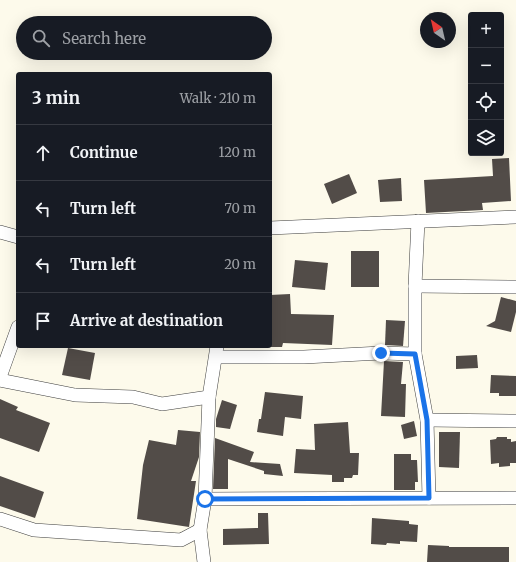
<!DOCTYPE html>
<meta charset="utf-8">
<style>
:root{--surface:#171b24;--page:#242831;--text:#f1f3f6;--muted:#9ea1a6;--line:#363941}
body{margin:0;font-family:Merriweather,serif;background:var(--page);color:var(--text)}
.controls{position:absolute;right:12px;top:12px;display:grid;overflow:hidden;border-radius:4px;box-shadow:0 4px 16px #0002}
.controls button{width:36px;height:36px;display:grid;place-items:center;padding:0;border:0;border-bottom:1px solid var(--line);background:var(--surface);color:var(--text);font:20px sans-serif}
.compass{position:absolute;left:420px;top:12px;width:36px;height:36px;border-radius:50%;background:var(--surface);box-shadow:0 4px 16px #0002;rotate:326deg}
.stop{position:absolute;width:12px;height:12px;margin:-9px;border:3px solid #1a73e8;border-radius:50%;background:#fff}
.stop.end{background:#1a73e8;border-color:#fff;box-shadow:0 1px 4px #0008}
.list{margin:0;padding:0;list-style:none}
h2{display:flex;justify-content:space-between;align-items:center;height:52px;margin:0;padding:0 16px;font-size:17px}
h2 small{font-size:13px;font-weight:400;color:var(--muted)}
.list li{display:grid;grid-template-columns:26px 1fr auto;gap:12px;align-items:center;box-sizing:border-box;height:56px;padding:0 16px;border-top:1px solid var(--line)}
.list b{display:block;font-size:15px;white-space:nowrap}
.list em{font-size:13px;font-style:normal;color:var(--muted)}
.icon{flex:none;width:22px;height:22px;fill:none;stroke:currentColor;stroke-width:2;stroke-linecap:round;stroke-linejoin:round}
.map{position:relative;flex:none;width:516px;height:562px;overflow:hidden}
.search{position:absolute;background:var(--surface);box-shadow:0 4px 16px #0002;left:16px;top:16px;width:256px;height:44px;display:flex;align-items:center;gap:10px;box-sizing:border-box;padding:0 14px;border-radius:22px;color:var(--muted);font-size:15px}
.panel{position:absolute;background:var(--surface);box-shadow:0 4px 16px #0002;left:16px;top:72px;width:256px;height:276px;border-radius:4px}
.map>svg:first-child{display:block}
.building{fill:#524c48}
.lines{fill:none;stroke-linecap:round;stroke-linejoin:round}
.minor-casing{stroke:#3e3e3e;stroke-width:14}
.minor{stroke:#fff;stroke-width:13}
.route{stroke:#1a73e8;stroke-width:5}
</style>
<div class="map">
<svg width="516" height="562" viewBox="0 0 516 562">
<rect width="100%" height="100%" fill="#fdfaeb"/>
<g class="building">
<path d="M509,158L511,201L482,203L483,210L426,213L424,180L493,176L492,159Z"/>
<path d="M349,174L357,193L332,204L324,184Z"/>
<path d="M401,178L402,201L380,202L378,180Z"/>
<rect x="351" y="251" width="28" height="36"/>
<path d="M295,260L328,263L325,290L292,287Z"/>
<path d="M290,294L291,314L334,315L332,345L283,343L282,347H270V295Z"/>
<path d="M501,297L516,301V312L511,332L486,326L495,321Z"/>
<path d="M386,320L405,321L403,346L385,345Z"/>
<path d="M68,348L95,353L90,380L62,375Z"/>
<path d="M477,355L478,368L456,369V356Z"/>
<path d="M384,361L403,362L401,384H406L405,417L381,416Z"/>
<path d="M491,375L516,376V396H499V393H490Z"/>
<path d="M265,392L303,396L301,419L285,417L283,436L257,432L259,419H261Z"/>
<path d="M0,399L18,407L16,410L50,423L39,452L0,438Z"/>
<path d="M222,400L237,405L230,429L216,427V419Z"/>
<path d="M414,421L417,436L404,439L401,425Z"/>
<path d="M348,422L350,453H359L358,475H353L352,478H344V482H332V475L294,473L296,449L315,450L314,424Z"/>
<path d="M178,430L200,432L199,457L191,481H196L189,527L137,519L143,465L149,440L176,445Z"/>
<path d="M439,432H460L459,468L439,467Z"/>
<path d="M497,437H507V439H511V442L516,441V463H510V466L499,467V463L491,464L490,440L496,439Z"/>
<path d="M215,438L254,452L250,462L280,464L283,476L264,474V471L228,459V489H213Z"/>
<path d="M394,454H411V460H417L418,482H415V490H394Z"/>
<path d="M0,476L44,492L35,518L0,506Z"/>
<path d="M258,513H268L269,544L223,545V529L258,528Z"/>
<path d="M372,518L409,521V524L418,525L417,542L400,541V544L387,543L386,545L371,544Z"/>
<path d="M428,545L449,546V547H509V562H427Z"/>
</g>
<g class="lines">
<g class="minor-casing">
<g id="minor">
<path d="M418,221L415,286V354L427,420L429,498"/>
<path d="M270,228L516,217"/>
<path d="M0,232L18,237"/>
<path d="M415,286L516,287"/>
<path d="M216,357H304L381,353L415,354"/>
<path d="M0,377L18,327"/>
<path d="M0,380L75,395L133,397L162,404L209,397"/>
<path d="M427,420L516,421"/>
<path d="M205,499L516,498"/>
<path d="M0,519L34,530L181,540L200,530"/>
<path d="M204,562L200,530L205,499L209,397L217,346"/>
</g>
</g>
<use href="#minor" class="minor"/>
</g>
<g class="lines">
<path class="route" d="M205,499L429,498L427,420L415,354L381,353"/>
</g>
</svg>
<div class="controls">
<button>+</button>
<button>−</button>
<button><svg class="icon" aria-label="locate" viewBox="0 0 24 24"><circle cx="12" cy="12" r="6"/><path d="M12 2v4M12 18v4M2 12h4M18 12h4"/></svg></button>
<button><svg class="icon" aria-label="layers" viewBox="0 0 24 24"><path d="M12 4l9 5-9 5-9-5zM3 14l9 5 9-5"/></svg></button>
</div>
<svg class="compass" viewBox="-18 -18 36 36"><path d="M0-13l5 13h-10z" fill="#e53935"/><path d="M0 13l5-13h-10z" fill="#9ea1a6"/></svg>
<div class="stop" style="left:205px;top:499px"></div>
<div class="stop end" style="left:381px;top:353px"></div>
<div class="search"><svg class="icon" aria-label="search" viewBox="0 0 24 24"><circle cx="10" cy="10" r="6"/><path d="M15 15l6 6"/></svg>Search here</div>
<section class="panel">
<h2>3 min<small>Walk · 210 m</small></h2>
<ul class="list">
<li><svg class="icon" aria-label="ahead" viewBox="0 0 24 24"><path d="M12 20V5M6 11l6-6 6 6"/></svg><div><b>Continue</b></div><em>120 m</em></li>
<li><svg class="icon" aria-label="left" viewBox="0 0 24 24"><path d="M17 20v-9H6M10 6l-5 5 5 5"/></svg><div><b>Turn left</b></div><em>70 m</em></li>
<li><svg class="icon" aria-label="left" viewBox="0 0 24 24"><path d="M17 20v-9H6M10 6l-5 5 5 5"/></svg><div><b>Turn left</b></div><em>20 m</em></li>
<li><svg class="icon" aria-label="arrive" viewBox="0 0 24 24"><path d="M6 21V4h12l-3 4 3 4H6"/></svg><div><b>Arrive at destination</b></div></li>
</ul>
</section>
</div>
